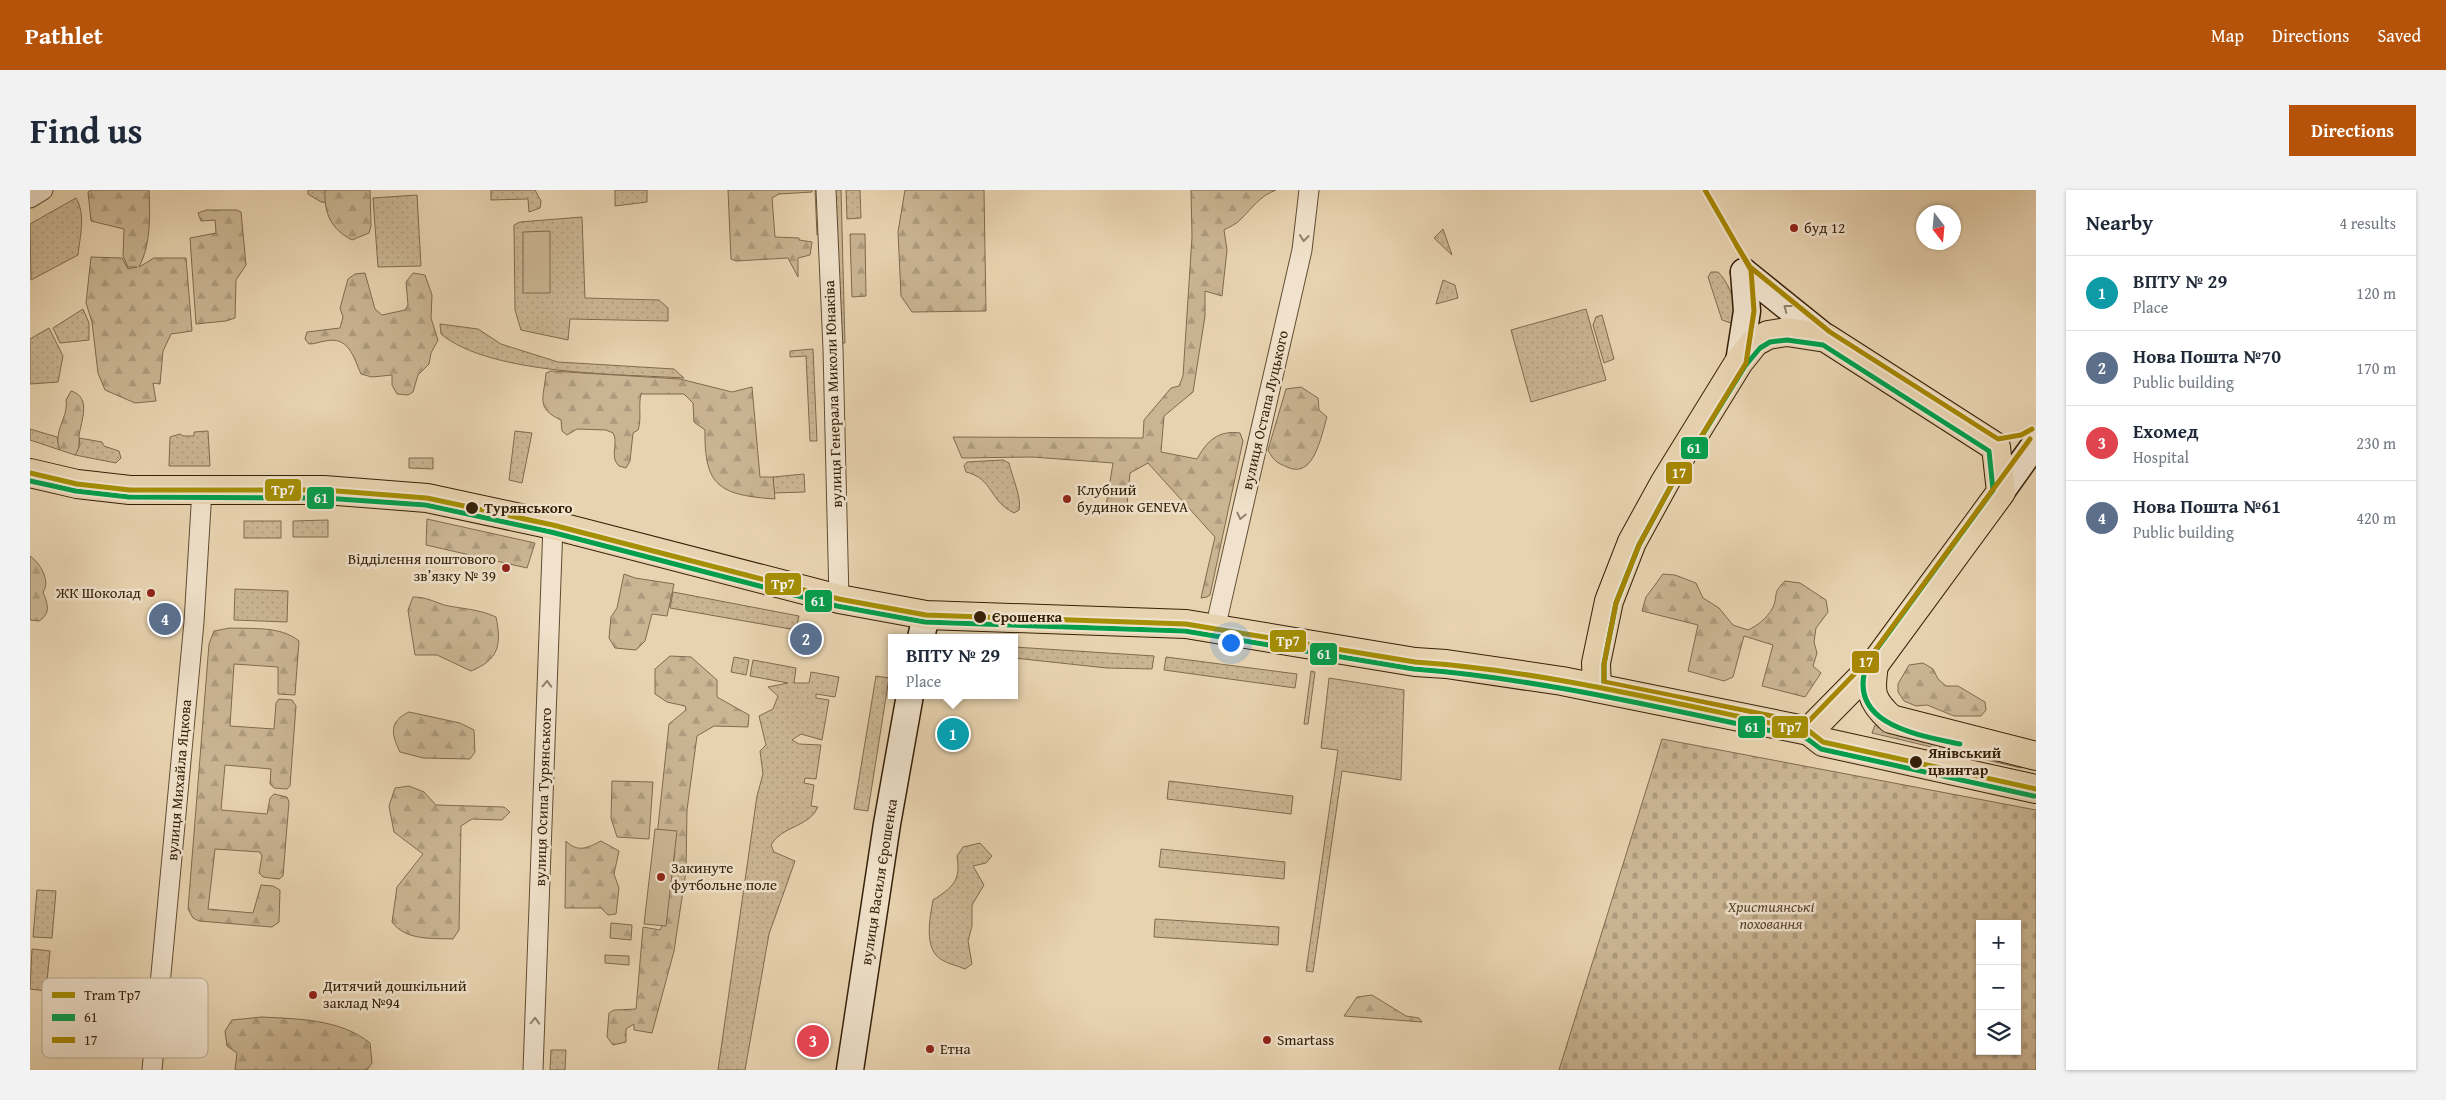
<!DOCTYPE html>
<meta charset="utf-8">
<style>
:root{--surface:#fff;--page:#f2f2f3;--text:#1f2937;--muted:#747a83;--line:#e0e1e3;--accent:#b45309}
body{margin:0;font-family:"Gentium Book Plus",serif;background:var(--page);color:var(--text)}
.controls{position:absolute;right:15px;bottom:15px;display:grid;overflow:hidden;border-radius:0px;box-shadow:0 1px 4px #0004}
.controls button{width:45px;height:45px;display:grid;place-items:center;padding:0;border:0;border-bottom:1px solid var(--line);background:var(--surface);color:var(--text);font:25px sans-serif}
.compass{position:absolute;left:1886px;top:15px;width:45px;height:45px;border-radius:50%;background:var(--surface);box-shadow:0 1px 4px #0004;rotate:164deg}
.you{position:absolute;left:1200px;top:452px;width:18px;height:18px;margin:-12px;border:4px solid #fff;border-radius:50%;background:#1a73e8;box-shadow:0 0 0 8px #1a73e833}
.badge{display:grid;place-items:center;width:32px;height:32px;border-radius:50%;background:var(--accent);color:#fff;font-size:16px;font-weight:700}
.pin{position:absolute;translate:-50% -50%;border:2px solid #fff;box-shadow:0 1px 5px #0006}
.popup{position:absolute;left:858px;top:444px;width:130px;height:65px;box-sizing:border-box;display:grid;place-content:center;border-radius:0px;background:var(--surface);filter:drop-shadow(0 1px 4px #0005);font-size:16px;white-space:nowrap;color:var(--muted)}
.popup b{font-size:19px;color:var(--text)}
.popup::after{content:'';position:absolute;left:50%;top:100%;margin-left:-10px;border:10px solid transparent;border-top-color:var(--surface)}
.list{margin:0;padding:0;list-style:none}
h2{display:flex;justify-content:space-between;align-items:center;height:65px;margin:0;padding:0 20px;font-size:21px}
h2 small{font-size:16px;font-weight:400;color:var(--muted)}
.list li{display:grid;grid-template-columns:32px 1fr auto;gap:15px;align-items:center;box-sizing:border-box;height:75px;padding:0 20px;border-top:1px solid var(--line)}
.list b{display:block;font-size:19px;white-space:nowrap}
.list p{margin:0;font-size:16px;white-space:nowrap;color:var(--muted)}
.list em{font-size:16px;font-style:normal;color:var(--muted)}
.icon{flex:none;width:28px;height:28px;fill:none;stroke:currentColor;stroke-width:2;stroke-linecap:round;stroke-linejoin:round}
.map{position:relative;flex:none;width:2006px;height:880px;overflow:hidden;border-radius:0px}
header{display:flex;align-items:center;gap:30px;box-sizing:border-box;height:70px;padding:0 25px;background:var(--accent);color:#fff}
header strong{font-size:24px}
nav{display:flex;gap:28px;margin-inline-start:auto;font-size:18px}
.intro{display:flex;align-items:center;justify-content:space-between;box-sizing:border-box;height:120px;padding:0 30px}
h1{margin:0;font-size:35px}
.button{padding:12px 22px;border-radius:0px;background:var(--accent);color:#fff;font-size:18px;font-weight:700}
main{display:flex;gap:30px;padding:0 30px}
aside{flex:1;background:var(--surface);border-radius:0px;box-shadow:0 1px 4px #0004}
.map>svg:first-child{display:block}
.grass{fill:url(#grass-dots);stroke:#806a4e}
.forest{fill:url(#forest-firs);stroke:#806a4e}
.cemetery{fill:url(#cemetery-stones);stroke:#806a4e;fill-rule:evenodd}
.garden{fill:#cab593;stroke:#806a4e}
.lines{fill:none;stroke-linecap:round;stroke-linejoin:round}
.street-casing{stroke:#624d32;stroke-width:21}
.secondary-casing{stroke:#362008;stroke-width:29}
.primary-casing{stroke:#362008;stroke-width:30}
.street{stroke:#f0e2cc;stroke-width:19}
.secondary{stroke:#f0e2cc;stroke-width:26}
.primary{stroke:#e8d3b0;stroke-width:28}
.bus-1-casing{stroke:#f0e2cc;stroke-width:9}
.bus-2-casing{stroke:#f0e2cc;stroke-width:9}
.bus-1{stroke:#039f4d;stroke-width:5}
.bus-2{stroke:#a68603;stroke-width:5}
.tram-1-casing{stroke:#f0e2cc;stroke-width:9}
.tram-1{stroke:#a58f04;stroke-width:5}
.oneway{stroke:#93816a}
.poi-dot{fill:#8f2418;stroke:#f0e2cc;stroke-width:2}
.stop-dot{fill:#362008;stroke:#f0e2cc;stroke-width:2}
.labels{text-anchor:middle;stroke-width:5;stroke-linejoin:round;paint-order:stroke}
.poi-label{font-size:15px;fill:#362008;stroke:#f0e2cc;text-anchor:start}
.street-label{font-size:15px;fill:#362008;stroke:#f0e2cc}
.stop-label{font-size:15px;font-weight:bold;fill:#362008;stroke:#f0e2cc;text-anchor:start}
.park-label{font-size:15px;font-style:italic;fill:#5b452b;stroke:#f0e2cc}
.key{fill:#f0e2cc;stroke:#b8a891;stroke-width:1}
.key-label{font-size:14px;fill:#362008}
.line-badge{stroke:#f0e2cc;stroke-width:2}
.badge-label{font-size:14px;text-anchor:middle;font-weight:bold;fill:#fff}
</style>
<header>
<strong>Pathlet</strong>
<nav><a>Map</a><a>Directions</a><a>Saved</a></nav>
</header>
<div class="intro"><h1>Find us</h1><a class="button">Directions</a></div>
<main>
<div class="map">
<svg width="2006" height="880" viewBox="0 0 2006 880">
<defs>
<pattern id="grass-dots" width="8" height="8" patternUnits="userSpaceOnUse" patternTransform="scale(1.25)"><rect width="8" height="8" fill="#cab593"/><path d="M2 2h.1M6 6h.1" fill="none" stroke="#ae9b7d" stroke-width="1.8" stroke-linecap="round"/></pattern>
<pattern id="forest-firs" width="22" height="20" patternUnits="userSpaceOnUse" patternTransform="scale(1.25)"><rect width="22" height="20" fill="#cab593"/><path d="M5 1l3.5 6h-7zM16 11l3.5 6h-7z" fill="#ae9b7d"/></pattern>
<pattern id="cemetery-stones" width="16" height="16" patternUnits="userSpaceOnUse" patternTransform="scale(1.25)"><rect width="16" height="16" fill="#cab593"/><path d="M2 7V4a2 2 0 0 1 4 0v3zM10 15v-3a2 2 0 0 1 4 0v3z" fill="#ae9b7d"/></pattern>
</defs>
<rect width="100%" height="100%" fill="#e8d3b0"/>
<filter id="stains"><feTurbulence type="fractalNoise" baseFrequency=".004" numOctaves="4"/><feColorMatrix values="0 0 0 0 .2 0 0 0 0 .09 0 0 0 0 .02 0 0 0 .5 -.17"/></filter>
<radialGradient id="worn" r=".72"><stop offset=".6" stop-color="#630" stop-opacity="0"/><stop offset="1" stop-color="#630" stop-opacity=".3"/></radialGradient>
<g class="grass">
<path d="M278,0H307L309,14L291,12L278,4Z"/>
<path d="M461,0H505L511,11L510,18L499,22L498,9L461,10Z"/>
<path d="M585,0H617V12L585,16Z"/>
<path d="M785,0H811L815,153L803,154L797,43L787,45Z"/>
<path d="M816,0H830L831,28L817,29Z"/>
<path d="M387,5L391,76L348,77L343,8Z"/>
<path d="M46,8C56,25 50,46 48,65L1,90L0,34Z"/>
<path d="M552,27L555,108L629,110L638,118V131L540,129L538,150L491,140L485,120L484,35L490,32Z"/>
<path d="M1413,39L1422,65L1404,48Z"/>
<path d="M1681,82H1688C1700,94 1709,117 1701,133L1692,130L1678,87Z"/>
<path d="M1413,90L1425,95L1428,108L1406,114Z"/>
<path d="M53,119L59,133V150L30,153L23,138Z"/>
<path d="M1556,119L1576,190L1501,212L1481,140Z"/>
<path d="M1572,125L1584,169L1574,173L1563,135L1566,127Z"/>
<path d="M410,134L448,139L471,154L528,172L644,179L654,188C590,184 460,185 411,144Z"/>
<path d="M19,138L33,166L28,192L0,194V149Z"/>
<path d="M783,159L787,251H780L776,166L760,167V161Z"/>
<path d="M0,239L27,247L30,260L0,250Z"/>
<path d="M178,241L180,276H139L140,247L150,244L153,246H164V242Z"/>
<path d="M485,241L502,243L492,293L479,290Z"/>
<path d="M49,248L72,252L74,256L89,261L91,268L86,273L45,265L50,255Z"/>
<path d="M379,268H403V279L379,278Z"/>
<path d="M973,270L979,273C982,287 992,308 989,320L984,323C958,310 964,289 936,282L934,276L937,272Z"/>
<path d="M774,284L775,302L744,303L743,287Z"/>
<path d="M298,330V347H263V331Z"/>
<rect x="214" y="331" width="37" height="17"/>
<path d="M205,399L258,401L257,432L204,430Z"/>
<path d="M643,402L769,426L766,440L640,418Z"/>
<path d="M984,457L1124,466L1122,479L1077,478L984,468Z"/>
<path d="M704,467L719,470L716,485L701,482Z"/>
<path d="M1136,467L1267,484L1265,498L1134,480Z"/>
<path d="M723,470L766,478L764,493H779L781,482L809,487L805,507L786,504V508L799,510L792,550L771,544L762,550L769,554L791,555L786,589L775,588L774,593L784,595L781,616L788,617C780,637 751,636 741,655L744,662L765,671L739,744L715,880H688L727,606L733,584L730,561L736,555L729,526L743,519L748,506L738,497L758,493L720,486Z"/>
<path d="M1281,481L1285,482L1278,534H1274Z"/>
<path d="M846,486L859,488L838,621L824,619Z"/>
<path d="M1299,488L1374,500L1371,590L1312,581L1283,782L1276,781L1308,560L1291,558Z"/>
<path d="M1845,535L1855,538L1995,576L1991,578L1842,543Z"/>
<path d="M1139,591L1263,606L1261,624L1137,609Z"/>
<path d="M950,653L962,666L956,673L943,676L954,695L942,715V736L938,751L942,774L935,779C928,776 919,774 912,770C893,759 900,728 903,710C923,697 931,691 927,666L933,657Z"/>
<path d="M1131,659L1255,672L1254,689L1129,677Z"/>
<path d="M7,700L26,701L22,748L3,747Z"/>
<path d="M1125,729L1249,737L1248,755L1124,747Z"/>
<path d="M2,759L20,761L16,801L0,799Z"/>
<path d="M521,860H536L535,880H520Z"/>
</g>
<g class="forest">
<path d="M62,0H119C120,26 121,54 109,77L124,68H156L162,141L141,144L133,161L130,194L123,193L126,211L105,213L75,200L68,183L62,132L56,113L61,67L92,68L98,79L107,77H98L93,66L94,39L61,31L58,2Z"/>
<path d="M295,0H340L341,36L339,43L322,50C301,39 294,24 295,0Z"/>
<path d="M698,0H782V2L749,4L742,8L745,47L769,48V50L782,52L780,65L768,68V87L758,68L706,71L701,69Z"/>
<path d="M875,0H954L956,121L882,122L871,106L868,42Z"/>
<path d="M1161,0H1246C1230,6 1223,17 1211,29C1207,34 1199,37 1194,40L1197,60L1192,106L1175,101V126L1163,202L1134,226L1131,262L1167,269C1177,251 1188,240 1210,243L1213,251L1180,405L1177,407L1171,408L1185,347L1118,273L1100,283L1097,315L1091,323L1075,322L1083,273L1002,267L932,268L923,247L1113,248L1114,230L1141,198L1149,196L1153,186L1162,47Z"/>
<path d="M207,20L211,22L216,75L206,90L205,128L196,131L166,134L160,48L186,43L185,30L171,31L168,23L176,20Z"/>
<path d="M820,44H835L836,106L822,107Z"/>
<path d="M335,83L345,119L352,125L375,120L378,115L376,92L383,83L395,85L402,105L401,128L408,150L401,163L399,174L388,185L383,202L378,205L367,204L362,195V185L342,187L331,184C323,166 319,146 295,151C289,152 285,154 279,154L275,149L277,142L310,138L313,127L310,118L318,89L325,84Z"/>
<path d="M521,181L650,189L702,202L722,197L730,287H743L745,309C690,305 674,297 675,240L664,232L663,213L654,204H611C608,216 612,229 608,240L603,243L600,271L596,278L589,276C579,266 589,254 583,243L576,240L547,239L537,245L532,241L531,230C505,218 514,208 516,183Z"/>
<path d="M1271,197L1288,208L1289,220L1297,227C1291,246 1284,290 1257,277C1247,273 1243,270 1238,260L1256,199Z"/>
<path d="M41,201C62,207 51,231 49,246C49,254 50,258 45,265L30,260C22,242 39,227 36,210Z"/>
<path d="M397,329L505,353L497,378L396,355Z"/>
<path d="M0,366C10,373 21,391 13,402C18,415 21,423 9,431L0,430Z"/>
<path d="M594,384L605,388L644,394L637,426L622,424L615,451L606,460L585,458L579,448L581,427L587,418Z"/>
<path d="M1633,384L1645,385L1666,393L1673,408L1689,418L1703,435L1718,440C1728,435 1736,429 1742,419C1749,406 1741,404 1755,391L1770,393L1796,410L1798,422L1786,438L1784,452L1787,463L1783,476L1791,483L1775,507L1732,496L1743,455L1714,446L1703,487L1694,491L1658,481L1668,435L1612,421L1616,407Z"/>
<path d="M383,407C395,407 403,411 414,415C432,419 449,419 466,427C472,456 468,470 441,481L407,465H385L378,420Z"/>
<path d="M200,438C223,439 251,436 269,451L265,505L248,504V477L204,474L200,536L244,539L246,513L249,509L262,510L266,516L260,596L257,599L244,598L240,594L241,579L195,575L191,620L237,624L240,608L244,604L257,607L259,612L253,686L249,689L233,687L229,683L232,666L230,662L185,659L178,719L223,723L231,695L243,696L250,700L249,732L242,737L169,731L163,728L158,719L179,454L184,441Z"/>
<path d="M640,466L661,467L687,490V507L719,525L718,537L684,536L667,546L657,620L656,681L644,761L622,843L604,840V834L596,839V852L583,855L577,847L579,823L584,820L606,819L613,737L630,740L634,732L645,662L637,652L627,646L639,534L656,520L655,516L637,512L625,504V479Z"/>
<path d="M1893,473L1903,479L1908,489L1916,496H1928L1955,512L1956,520L1951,526H1924L1897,515L1886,516L1874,511L1868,502V494L1879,475Z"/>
<path d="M379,522L430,533L444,540L445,562L440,569L393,568L370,562C361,544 359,531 379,522Z"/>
<path d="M582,591L623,592L619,649L587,647L581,628Z"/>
<path d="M379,596L394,602L406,615L474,617L480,622L472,630L442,629L431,636L429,740L423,749C402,748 376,751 362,732L367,697L393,664L364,642L359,616L365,598Z"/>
<path d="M536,651C548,663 557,658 571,651L589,661L584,684L589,698L586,724L578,725L571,718H535Z"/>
<path d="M581,733L602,735L601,750L580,748Z"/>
<path d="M1342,805L1376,826L1389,828L1392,832L1314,826L1327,807Z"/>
<path d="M232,827C269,829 310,829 340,853L342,873L337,880H205L207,863L197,856L195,841L202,830Z"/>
</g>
<path class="cemetery" d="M1632,549L2006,620V880H1529ZM1950,734H1987V861H1950Z"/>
<g class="garden">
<path d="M520,41V103H493V42Z"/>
<path d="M625,639L647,641L636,736L614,734Z"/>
<path d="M575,765L599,766V775L575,773Z"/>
</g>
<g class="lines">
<g class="street-casing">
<g id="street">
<path d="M796,0L803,159L809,409"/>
<path d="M0,8L13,0"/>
<path d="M1185,439L1272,60L1279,0"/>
<path d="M122,880L164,432L172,300"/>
<path d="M503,880L523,335"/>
</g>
</g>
<g class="secondary-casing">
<g id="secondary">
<path d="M1714,82L1796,148"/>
<path d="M1709,172L1717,121L1714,82"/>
<path d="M1971,302L2006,253"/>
<path d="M891,448L896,425"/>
<path d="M820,880L857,634L880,505"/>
</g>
</g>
<g class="primary-casing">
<g id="primary">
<path d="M0,283L47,294L100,300H294L397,308L523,335L809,409L896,425L1156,434L1385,472L1416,474L1532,491L1779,541L1793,552L2006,599"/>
<path d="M1844,475C1840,502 1840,510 1861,529L2006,566"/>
<path d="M1567,498L1566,473L1579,411L1602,352L1635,292L1709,172L1725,152L1738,145L1757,142L1796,148L1966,257L1971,302L1844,475L1779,541"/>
</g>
</g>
<use href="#street" class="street"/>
<use href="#secondary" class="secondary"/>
<use href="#primary" class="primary"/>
<g class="bus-1-casing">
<g id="bus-1">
<path d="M0,291L46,301L99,307L294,308L396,315L521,342L807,416L895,432L1155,441L1384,479C1516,489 1646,522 1776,548L1791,559L2004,606"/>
<path d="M1574,498V474L1586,413L1609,355L1641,296L1715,176L1730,158L1740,152L1757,150L1793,155L1959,261L1963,300L1838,471C1813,534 1887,545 1930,554"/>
</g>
</g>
<g class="bus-2-casing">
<g id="bus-2">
<path d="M1675,0L1721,80L1724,121L1716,173L1641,296L1609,355L1586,413L1574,474V492L1777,533L1838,470L2000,249"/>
<path d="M1707,56L1720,77L1800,142L1968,249L1991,245L2002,239"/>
</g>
</g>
<use href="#bus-1" class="bus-1"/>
<use href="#bus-2" class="bus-2"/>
<g class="tram-1-casing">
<path id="tram-1" d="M0,283L47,294L100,300H294L397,308L523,335L809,409L896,425L1156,434L1385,472C1518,481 1649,515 1779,541L1793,552L2006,599"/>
</g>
<use href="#tram-1" class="tram-1"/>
</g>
<defs><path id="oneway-chevron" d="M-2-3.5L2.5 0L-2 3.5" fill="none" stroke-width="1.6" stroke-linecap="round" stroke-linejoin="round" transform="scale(1.25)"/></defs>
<g class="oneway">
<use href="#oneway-chevron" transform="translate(1274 48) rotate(96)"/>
<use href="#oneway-chevron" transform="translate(1757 118) rotate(-143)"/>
<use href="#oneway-chevron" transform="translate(1211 326) rotate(103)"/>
<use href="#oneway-chevron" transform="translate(517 494) rotate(-88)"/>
<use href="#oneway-chevron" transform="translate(505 831) rotate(-88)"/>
</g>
<g class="poi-dot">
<circle cx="1764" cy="38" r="5"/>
<circle cx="1037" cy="309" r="5"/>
<circle cx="476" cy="378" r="5"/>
<circle cx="121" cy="403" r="5"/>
<circle cx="631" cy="687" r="5"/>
<circle cx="283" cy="805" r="5"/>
<circle cx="1237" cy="850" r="5"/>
<circle cx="900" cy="859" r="5"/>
</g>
<g class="stop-dot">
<circle cx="442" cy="318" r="7"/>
<circle cx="950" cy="427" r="7"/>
<circle cx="1886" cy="572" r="7"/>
</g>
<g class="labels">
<g class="poi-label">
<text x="1774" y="43">буд 12</text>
<text x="1047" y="305">Клубний<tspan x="1047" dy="17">будинок GENEVA</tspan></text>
<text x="466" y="374" text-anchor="end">Відділення поштового<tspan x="466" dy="17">зв’язку № 39</tspan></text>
<text x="111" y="408" text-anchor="end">ЖК Шоколад</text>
<text x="641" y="683">Закинуте<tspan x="641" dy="17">футбольне поле</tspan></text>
<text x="293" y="801">Дитячий дошкільний<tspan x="293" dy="17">заклад №94</tspan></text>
<text x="1247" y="855">Smartass</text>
<text x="910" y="864">Етна</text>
</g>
<g class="street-label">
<text transform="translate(803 204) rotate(-92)" y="5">вулиця Генерала Миколи Юнаківа</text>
<text transform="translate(1235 220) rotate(-77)" y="5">вулиця Остапа Луцького</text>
<text transform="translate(149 590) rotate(-85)" y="5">вулиця Михайла Яцкова</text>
<text transform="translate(513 607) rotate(-88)" y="5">вулиця Осипа Турянського</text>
<text transform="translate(849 692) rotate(-81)" y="5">вулиця Василя Єрошенка</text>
</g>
<g class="stop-label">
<text x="454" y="323">Турянського</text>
<text x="962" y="432">Єрошенка</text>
<text x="1898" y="568">Янівський<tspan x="1898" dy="17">цвинтар</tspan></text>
</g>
<g class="park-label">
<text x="1741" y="722">Християнські<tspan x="1741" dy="17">поховання</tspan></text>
</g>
</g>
<rect x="12" y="788" width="166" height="80" rx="8" class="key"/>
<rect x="22" y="802" width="23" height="6" fill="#a58f04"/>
<rect x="22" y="824" width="23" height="7" fill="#039f4d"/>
<rect x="22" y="847" width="23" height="6" fill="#a68603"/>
<g class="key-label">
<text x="54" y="810">Tram Тр7</text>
<text x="54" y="832">61</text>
<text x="54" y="855">17</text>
</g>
<g class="line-badge">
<rect x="1650" y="246" width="29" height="24" rx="5" fill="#039f4d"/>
<rect x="1635" y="271" width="28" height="24" rx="5" fill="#a68603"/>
<rect x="234" y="288" width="38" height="24" rx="5" fill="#a58f04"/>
<rect x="276" y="296" width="29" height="24" rx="5" fill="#039f4d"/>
<rect x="734" y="382" width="38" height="24" rx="5" fill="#a58f04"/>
<rect x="774" y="399" width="29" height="24" rx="5" fill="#039f4d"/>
<rect x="1239" y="439" width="38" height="24" rx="5" fill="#a58f04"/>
<rect x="1279" y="452" width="29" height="24" rx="5" fill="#039f4d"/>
<rect x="1821" y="460" width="29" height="24" rx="5" fill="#a68603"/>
<rect x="1707" y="525" width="29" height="24" rx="5" fill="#039f4d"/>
<rect x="1741" y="525" width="38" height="24" rx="5" fill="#a58f04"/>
</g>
<g class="badge-label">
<text x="1664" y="263">61</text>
<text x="1649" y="288">17</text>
<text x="253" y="305">Тр7</text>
<text x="291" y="313">61</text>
<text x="753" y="399">Тр7</text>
<text x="788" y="416">61</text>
<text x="1258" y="456">Тр7</text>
<text x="1294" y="469">61</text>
<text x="1836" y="477">17</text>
<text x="1722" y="542">61</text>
<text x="1760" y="542">Тр7</text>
</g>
<rect width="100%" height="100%" filter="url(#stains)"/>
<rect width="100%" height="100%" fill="url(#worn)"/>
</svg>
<div class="controls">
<button>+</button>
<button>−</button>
<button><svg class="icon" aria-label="layers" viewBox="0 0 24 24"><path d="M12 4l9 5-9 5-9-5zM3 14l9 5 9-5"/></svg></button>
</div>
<svg class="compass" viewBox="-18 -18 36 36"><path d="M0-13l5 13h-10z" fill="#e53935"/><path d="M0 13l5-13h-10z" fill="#747a83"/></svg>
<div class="you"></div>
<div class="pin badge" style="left:923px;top:544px;background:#0f9aa8">1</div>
<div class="popup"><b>ВПТУ № 29</b>Place</div>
<div class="pin badge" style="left:776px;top:449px;background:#5c6f8a">2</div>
<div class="pin badge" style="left:783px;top:851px;background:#e0444e">3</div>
<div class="pin badge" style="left:135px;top:429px;background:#5c6f8a">4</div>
</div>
<aside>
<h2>Nearby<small>4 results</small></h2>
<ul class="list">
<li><span class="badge" style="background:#0f9aa8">1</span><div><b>ВПТУ № 29</b><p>Place</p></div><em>120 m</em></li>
<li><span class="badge" style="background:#5c6f8a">2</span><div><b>Нова Пошта №70</b><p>Public building</p></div><em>170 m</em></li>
<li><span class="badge" style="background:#e0444e">3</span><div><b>Ехомед</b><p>Hospital</p></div><em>230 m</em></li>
<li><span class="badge" style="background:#5c6f8a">4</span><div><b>Нова Пошта №61</b><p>Public building</p></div><em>420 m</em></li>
</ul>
</aside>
</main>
